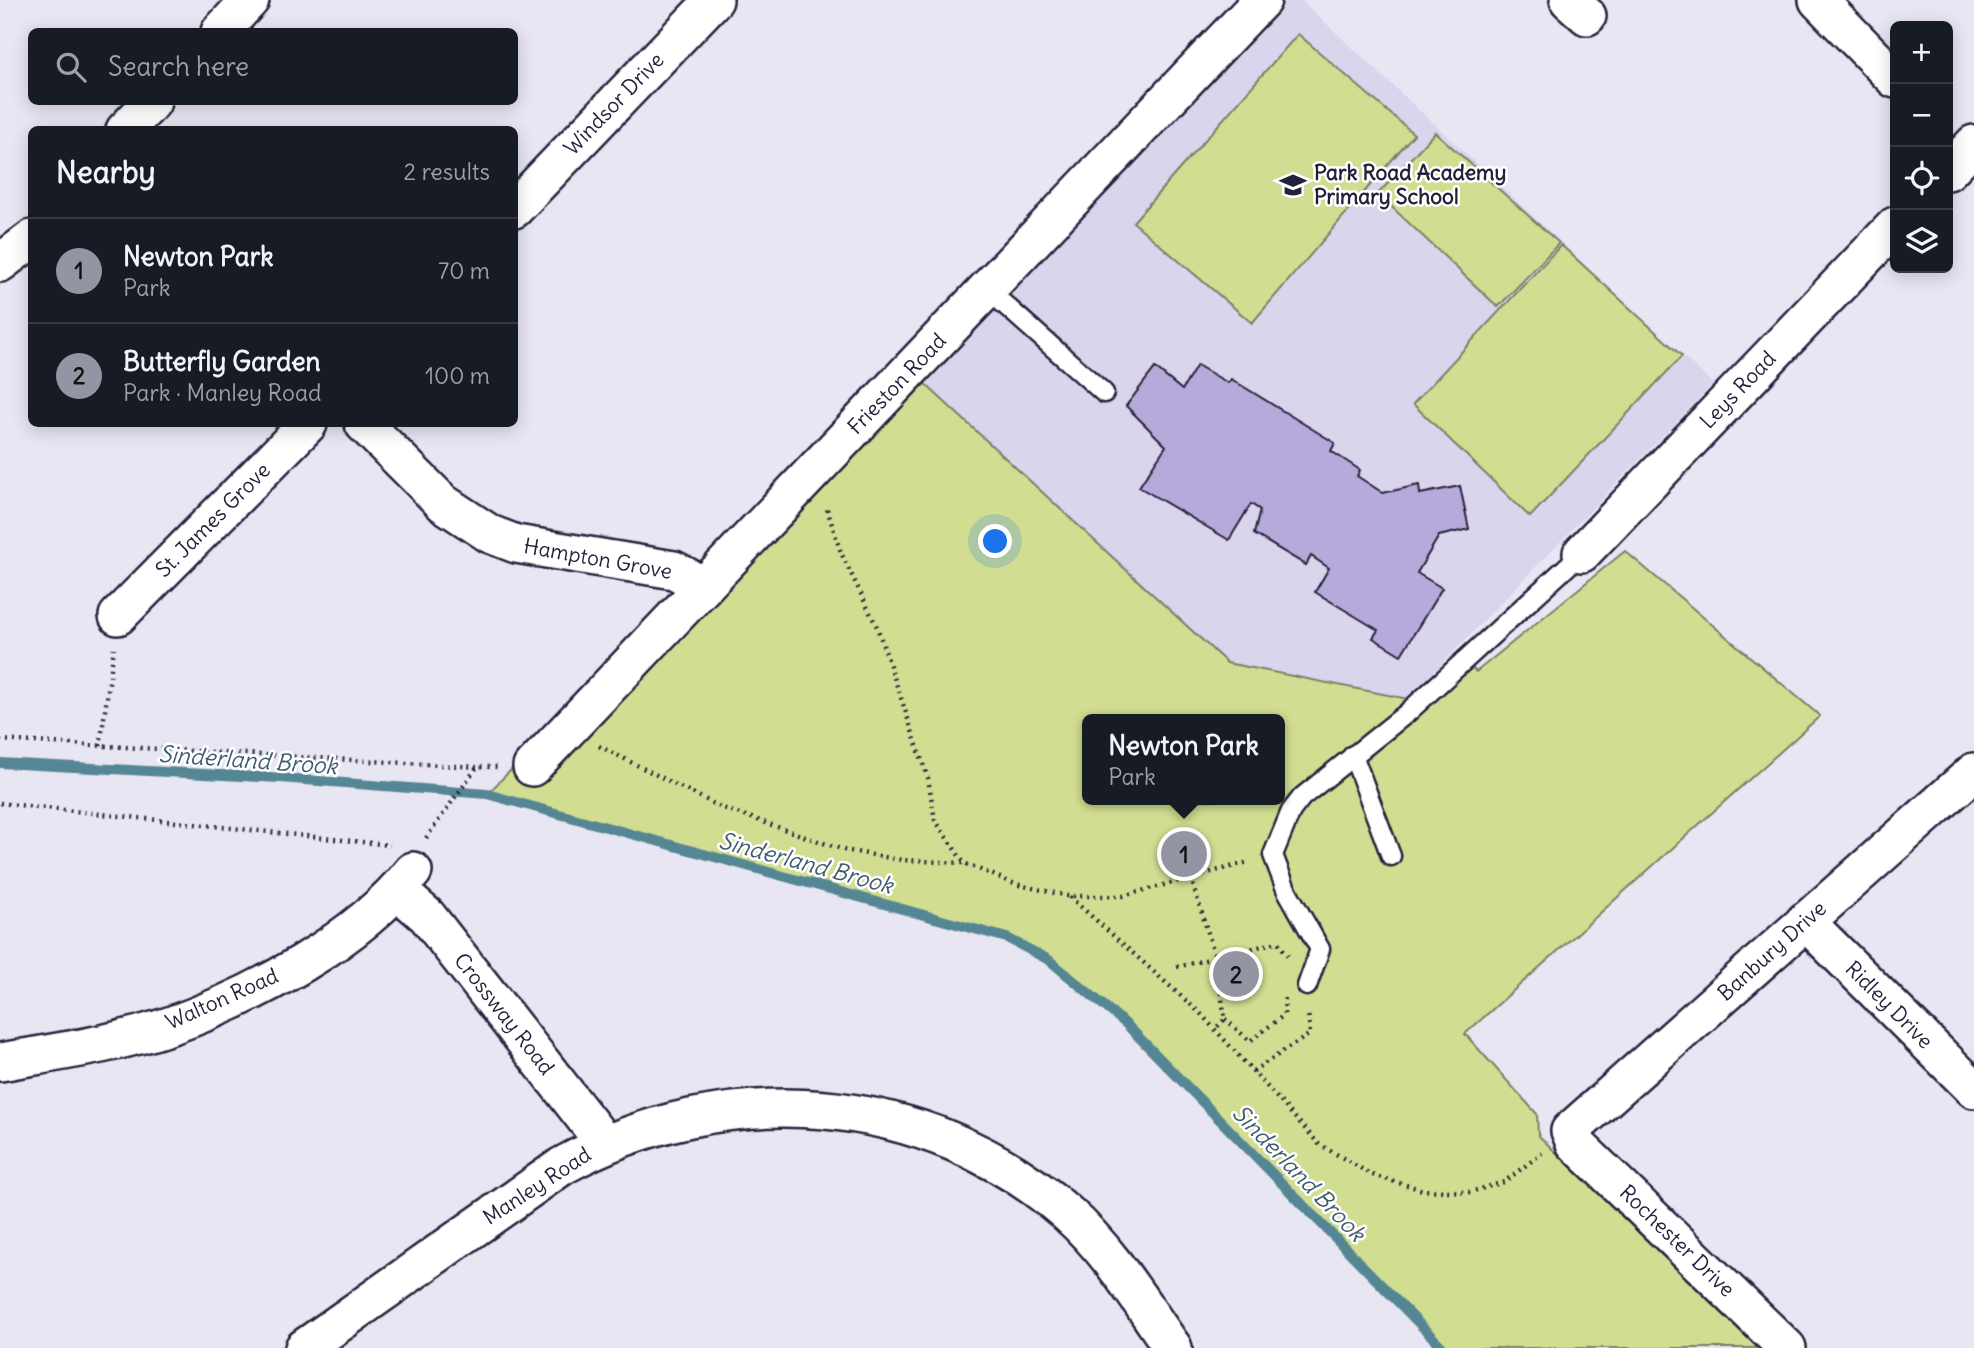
<!DOCTYPE html>
<meta charset="utf-8">
<style>
:root{--surface:#171b24;--page:#20242c;--text:#f1f3f6;--muted:#9ea1a6;--line:#363941;--accent:#9495a2}
body{margin:0;font-family:Delius,sans-serif;background:var(--page);color:var(--text)}
.controls{position:absolute;right:21px;top:21px;display:grid;overflow:hidden;border-radius:10px;box-shadow:0 4px 18px #0003}
.controls button{width:63px;height:63px;display:grid;place-items:center;padding:0;border:0;border-bottom:2px solid var(--line);background:var(--surface);color:var(--text);font:35px sans-serif}
.you{position:absolute;left:996px;top:542px;width:24px;height:24px;margin:-18px;border:5px solid #fff;border-radius:50%;background:#1a73e8;box-shadow:0 0 0 10px #1a73e833}
.badge{display:grid;place-items:center;width:46px;height:46px;border-radius:50%;background:var(--accent);color:#111;font-size:23px;font-weight:700}
.pin{position:absolute;translate:-50% -50%;border:4px solid #fff;box-shadow:0 2px 7px #0006}
.popup{position:absolute;left:1082px;top:714px;width:203px;height:91px;box-sizing:border-box;display:grid;place-content:center;border-radius:10px;background:var(--surface);filter:drop-shadow(0 2px 5px #0005);font-size:23px;white-space:nowrap;color:var(--muted)}
.popup b{font-size:26px;color:var(--text)}
.popup::after{content:'';position:absolute;left:50%;top:100%;margin-left:-14px;border:14px solid transparent;border-top-color:var(--surface)}
.list{margin:0;padding:0;list-style:none}
h2{display:flex;justify-content:space-between;align-items:center;height:91px;margin:0;padding:0 28px;font-size:30px}
h2 small{font-size:23px;font-weight:400;color:var(--muted)}
.list li{display:grid;grid-template-columns:46px 1fr auto;gap:21px;align-items:center;box-sizing:border-box;height:105px;padding:0 28px;border-top:2px solid var(--line)}
.list b{display:block;font-size:26px;white-space:nowrap}
.list p{margin:0;font-size:23px;white-space:nowrap;color:var(--muted)}
.list em{font-size:23px;font-style:normal;color:var(--muted)}
.icon{flex:none;width:38px;height:38px;fill:none;stroke:currentColor;stroke-width:2;stroke-linecap:round;stroke-linejoin:round}
.map{position:relative;flex:none;width:1974px;height:1348px;overflow:hidden}
.search{position:absolute;background:var(--surface);box-shadow:0 4px 18px #0003;left:28px;top:28px;width:490px;height:77px;display:flex;align-items:center;gap:18px;box-sizing:border-box;padding:0 24px;border-radius:10px;color:var(--muted);font-size:26px}
.panel{position:absolute;background:var(--surface);box-shadow:0 4px 18px #0003;left:28px;top:126px;width:490px;height:301px;border-radius:10px}
.map>svg:first-child{display:block}
.built{fill:#dad4ec}
.green{fill:#d1de91;stroke:#7a8066;stroke-width:2;fill-rule:evenodd}
.lines{fill:none;stroke-linecap:round;stroke-linejoin:round}
.stream{stroke:#548693;stroke-width:10}
.building{fill:#b7aada;stroke:#22223b;stroke-width:2}
.service-casing{stroke:#22223b;stroke-width:23}
.minor-casing{stroke:#22223b;stroke-width:42}
.path{stroke:#22223b;stroke-width:4.5;stroke-dasharray:2 5;stroke-linecap:butt}
.service{stroke:#fff;stroke-width:18}
.minor{stroke:#fff;stroke-width:37}
.labels{text-anchor:middle;stroke-width:5;stroke-linejoin:round;paint-order:stroke}
.street-label{font-size:21px;fill:#22223b;stroke:#fff}
.poi-label{font-size:21px;font-weight:bold;fill:#22223b;stroke:#fff;text-anchor:start}
.water-label{font-size:23px;font-style:italic;fill:#3f5c6e;stroke:#fff}
</style>
<div class="map">
<svg width="1974" height="1348" viewBox="0 0 1974 1348">
<rect width="100%" height="100%" fill="#e9e6f4"/>
<filter id="ink" filterUnits="userSpaceOnUse"><feTurbulence type="fractalNoise" baseFrequency=".0143" numOctaves="2"/><feDisplacementMap in="SourceGraphic" scale="14" xChannelSelector="R" yChannelSelector="G"/><feConvolveMatrix kernelMatrix="1 2 1 2 8 2 1 2 1" color-interpolation-filters="sRGB"/></filter>
<g filter="url(#ink)">
<path class="built" d="M1262,0H1301L1713,384L1408,699L1227,663L910,370Z"/>
<g class="green">
<path d="M1298,34L1414,134L1252,323L1133,222Z"/>
<path d="M1435,132L1559,243L1498,307L1378,194Z"/>
<path d="M1561,245L1682,356L1530,517L1413,404Z"/>
<path d="M910,370L1227,663L1408,699L1464,659L1476,672L1625,551L1820,716L1465,1034L1537,1114L1538,1135L1758,1348H1443L1126,1024L1049,960L1007,938L487,794ZM1088,719H1280V800H1088Z"/>
</g>
<g class="lines">
<path class="stream" d="M0,763L280,778L487,794L1007,938L1049,960L1126,1024L1443,1348"/>
</g>
<path class="building" d="M1197,365L1228,383L1231,379L1335,443L1331,451L1360,470L1357,476L1383,493L1419,485L1420,494L1460,486L1469,529L1439,536L1417,573L1442,588L1401,655L1373,638L1378,630L1315,592L1329,568L1311,556L1306,565L1254,534L1260,510L1251,504L1229,540L1139,487L1166,446L1126,406L1155,368L1182,390Z"/>
<g class="lines">
<g class="service-casing">
<g id="service">
<path d="M987,289L1104,393"/>
<path d="M1353,755L1391,856"/>
<path d="M1307,986L1320,949L1286,889L1273,855L1291,811L1302,797L1407,713L1582,553"/>
</g>
</g>
<g class="minor-casing">
<g id="minor">
<path d="M1569,0L1587,16"/>
<path d="M1818,0L1895,79"/>
<path d="M220,32L250,0"/>
<path d="M125,130L152,102"/>
<path d="M1948,171L1974,144"/>
<path d="M514,209L714,0"/>
<path d="M0,263L32,239"/>
<path d="M364,424L443,503L490,534L516,544L674,570L704,586"/>
<path d="M1582,553L1895,226"/>
<path d="M118,616L308,424"/>
<path d="M532,767L1262,0"/>
<path d="M398,891L427,916L595,1131L598,1146"/>
<path d="M1805,921L1974,1089"/>
<path d="M0,1062C57,1052 117,1044 172,1025C254,996 359,940 413,871"/>
<path d="M304,1348L562,1166C724,1076 927,1090 1068,1214C1110,1251 1141,1303 1173,1348"/>
<path d="M1787,1348L1575,1143L1570,1131L1974,772"/>
</g>
</g>
<g class="path">
<path d="M827,509L841,553L877,627L928,778L935,820L964,863L1015,884L1068,896H1123L1249,862"/>
<path d="M0,740L477,767"/>
<path d="M100,746L114,648"/>
<path d="M599,746L720,807L844,850L902,860L963,863"/>
<path d="M0,803L390,845"/>
<path d="M426,838L477,767H500"/>
<path d="M1191,878L1216,959L1225,1019L1215,1029"/>
<path d="M1070,897L1200,1013L1319,1144L1372,1175L1423,1190L1470,1192L1504,1182L1542,1153"/>
<path d="M1177,967L1278,942L1290,959"/>
<path d="M1225,1019L1250,1041L1284,1015L1285,997"/>
<path d="M1253,1071L1310,1034L1308,1011"/>
</g>
<use href="#service" class="service"/>
<use href="#minor" class="minor"/>
</g>
</g>
<defs>
<g id="school-bare" transform="scale(2.1)"><path d="M0-5L7-2L0 1L-7-2ZM-4 1L0 2.5L4 1V4Q0 6-4 4Z" fill="#22223b" stroke="#fff" stroke-width="2.5" paint-order="stroke"/></g>
</defs>
<g fill-rule="evenodd">
<use href="#school-bare" x="1293" y="185"/>
</g>
<g class="labels">
<g class="street-label">
<text transform="translate(614 104) rotate(-46)" y="7">Windsor Drive</text>
<text transform="translate(897 384) rotate(-46)" y="7">Frieston Road</text>
<text transform="translate(1738 390) rotate(-46)" y="7">Leys Road</text>
<text transform="translate(213 520) rotate(-45)" y="7">St. James Grove</text>
<text transform="translate(598 559) rotate(10)" y="7">Hampton Grove</text>
<text transform="translate(1772 951) rotate(-42)" y="7">Banbury Drive</text>
<text transform="translate(222 999) rotate(-24)" y="7">Walton Road</text>
<text transform="translate(1889 1005) rotate(45)" y="7">Ridley Drive</text>
<text transform="translate(504 1014) rotate(52)" y="7">Crossway Road</text>
<text transform="translate(537 1186) rotate(-33)" y="7">Manley Road</text>
<text transform="translate(1677 1241) rotate(44)" y="7">Rochester Drive</text>
</g>
<g class="poi-label">
<text x="1314" y="180">Park Road Academy<tspan x="1314" dy="24">Primary School</tspan></text>
</g>
<g class="water-label">
<text transform="translate(248 760) rotate(4)" y="8">Sinderland Brook</text>
<text transform="translate(806 863) rotate(15)" y="8">Sinderland Brook</text>
<text transform="translate(1299 1173) rotate(46)" y="8">Sinderland Brook</text>
</g>
</g>
</svg>
<div class="controls">
<button>+</button>
<button>−</button>
<button><svg class="icon" aria-label="locate" viewBox="0 0 24 24"><circle cx="12" cy="12" r="6"/><path d="M12 2v4M12 18v4M2 12h4M18 12h4"/></svg></button>
<button><svg class="icon" aria-label="layers" viewBox="0 0 24 24"><path d="M12 4l9 5-9 5-9-5zM3 14l9 5 9-5"/></svg></button>
</div>
<div class="you"></div>
<div class="pin badge" style="left:1184px;top:854px">1</div>
<div class="popup"><b>Newton Park</b>Park</div>
<div class="pin badge" style="left:1236px;top:974px">2</div>
<div class="search"><svg class="icon" aria-label="search" viewBox="0 0 24 24"><circle cx="10" cy="10" r="6"/><path d="M15 15l6 6"/></svg>Search here</div>
<section class="panel">
<h2>Nearby<small>2 results</small></h2>
<ul class="list">
<li><span class="badge">1</span><div><b>Newton Park</b><p>Park</p></div><em>70 m</em></li>
<li><span class="badge">2</span><div><b>Butterfly Garden</b><p>Park · Manley Road</p></div><em>100 m</em></li>
</ul>
</section>
</div>
